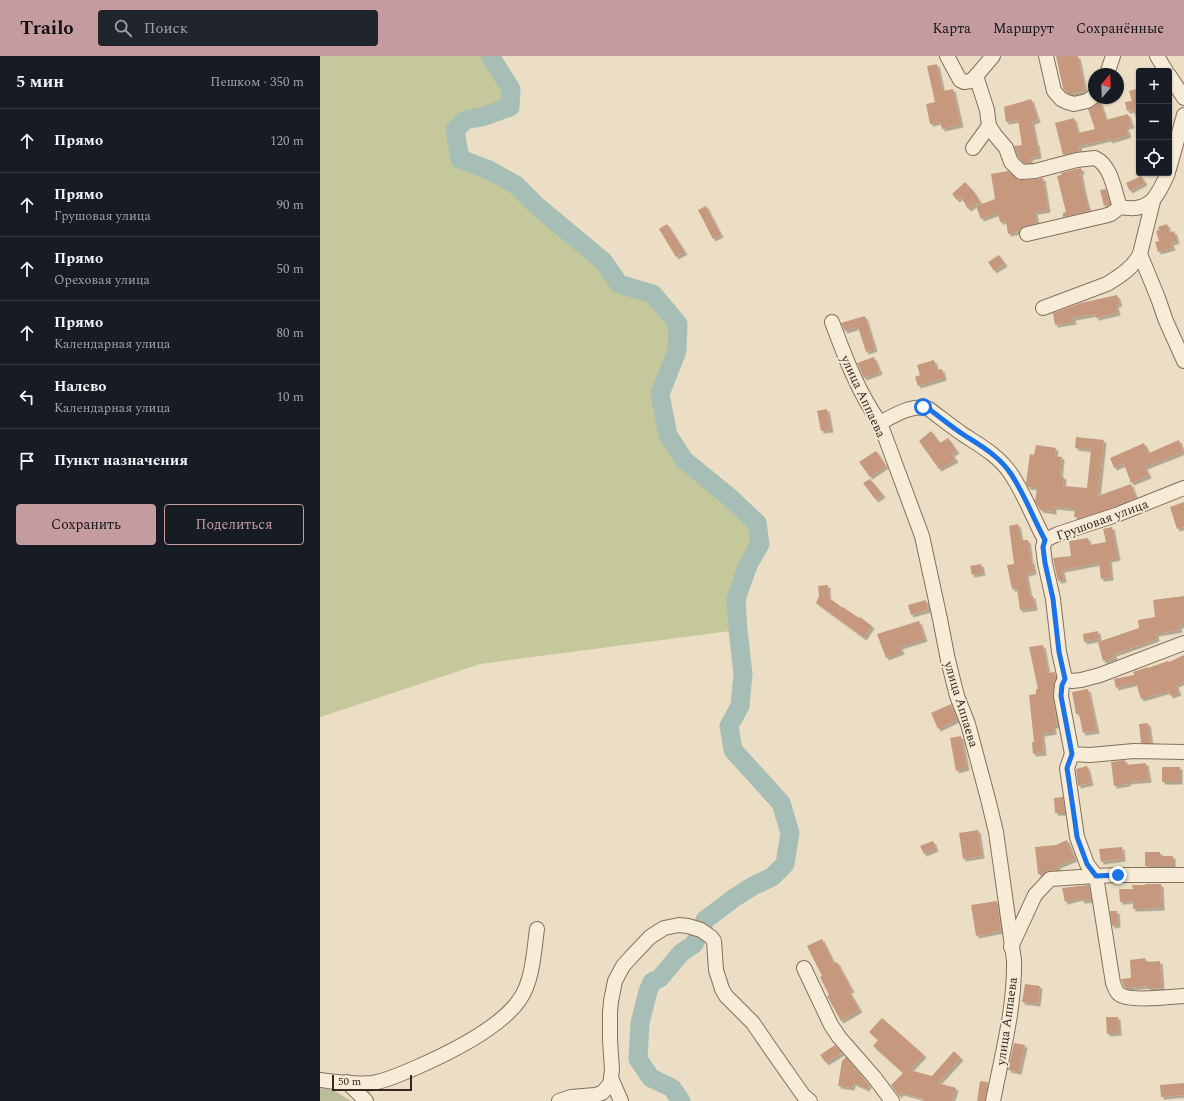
<!DOCTYPE html>
<html lang="ru">
<meta charset="utf-8">
<style>
:root{--surface:#171b24;--page:#20242c;--text:#f1f3f6;--muted:#9ea1a6;--line:#363941;--accent:#c49ca0}
body{margin:0;font-family:Spectral,serif;background:var(--page);color:var(--text)}
.controls{position:absolute;right:12px;top:12px;display:grid;overflow:hidden;border-radius:4px;box-shadow:0 1px 3px #0004}
.controls button{width:36px;height:36px;display:grid;place-items:center;padding:0;border:0;border-bottom:1px solid var(--line);background:var(--surface);color:var(--text);font:20px sans-serif}
.compass{position:absolute;left:768px;top:12px;width:36px;height:36px;border-radius:50%;background:var(--surface);box-shadow:0 1px 3px #0004;rotate:19deg}
.scale{position:absolute;left:12px;bottom:10px;width:80px;box-sizing:border-box;padding-left:4px;border:2px solid #35291f;border-top:0;font-size:11px;line-height:14px;white-space:nowrap;color:#35291f;-webkit-text-stroke:3px #f3e9d4;paint-order:stroke}
.stop{position:absolute;width:12px;height:12px;margin:-9px;border:3px solid #1a73e8;border-radius:50%;background:#fff}
.stop.end{background:#1a73e8;border-color:#fff;box-shadow:0 1px 4px #0008}
.list{margin:0;padding:0;list-style:none}
h2{display:flex;justify-content:space-between;align-items:center;height:52px;margin:0;padding:0 16px;font-size:17px}
h2 small{font-size:13px;font-weight:400;color:var(--muted)}
.list li{display:grid;grid-template-columns:26px 1fr auto;gap:12px;align-items:center;box-sizing:border-box;height:64px;padding:0 16px;border-top:1px solid var(--line)}
.list b{display:block;font-size:15px;white-space:nowrap}
.list p{margin:0;font-size:13px;white-space:nowrap;color:var(--muted)}
.list em{font-size:13px;font-style:normal;color:var(--muted)}
.actions{display:flex;gap:8px;padding:12px 16px}
.actions a{flex:1;padding:9px 0;border:1px solid var(--accent);border-radius:4px;text-align:center;font-size:14px;color:var(--accent)}
.actions .main{background:var(--accent);color:#111}
.icon{flex:none;width:22px;height:22px;fill:none;stroke:currentColor;stroke-width:2;stroke-linecap:round;stroke-linejoin:round}
.map{position:relative;flex:none;width:864px;height:1045px;overflow:hidden}
header{display:flex;align-items:center;gap:24px;box-sizing:border-box;height:56px;padding:0 20px;background:var(--accent);color:#111}
header strong{font-size:19px}
nav{display:flex;gap:22px;margin-inline-start:auto;font-size:14px}
.search{width:280px;height:36px;background:var(--page);display:flex;align-items:center;gap:10px;box-sizing:border-box;padding:0 14px;border-radius:4px;color:var(--muted);font-size:15px}
main{display:flex}
aside{flex:1;background:var(--surface)}
.map>svg:first-child{display:block}
.green{fill:#c4c89a}
.cemetery{fill:#babd98}
.lines{fill:none;stroke-linecap:round;stroke-linejoin:round}
.river{stroke:#a6beb6;stroke-width:19}
.building{fill:#c6997e;filter:url(#shadow)}
.minor-casing{stroke:#84705d;stroke-width:16}
.minor{stroke:#f6ecd8;stroke-width:14}
.route{stroke:#1a73e8;stroke-width:5}
.labels{text-anchor:middle;stroke-width:3.5;stroke-linejoin:round;paint-order:stroke}
.street-label{font-size:13px;fill:#35291f;stroke:#f3e9d4}
</style>
<header>
<strong>Trailo</strong>
<div class="search"><svg class="icon" aria-label="search" viewBox="0 0 24 24"><circle cx="10" cy="10" r="6"/><path d="M15 15l6 6"/></svg>Поиск</div>
<nav><a>Карта</a><a>Маршрут</a><a>Сохранённые</a></nav>
</header>
<main>
<aside>
<h2>5 мин<small>Пешком · 350 m</small></h2>
<ul class="list">
<li><svg class="icon" aria-label="ahead" viewBox="0 0 24 24"><path d="M12 20V5M6 11l6-6 6 6"/></svg><div><b>Прямо</b></div><em>120 m</em></li>
<li><svg class="icon" aria-label="ahead" viewBox="0 0 24 24"><path d="M12 20V5M6 11l6-6 6 6"/></svg><div><b>Прямо</b><p>Грушовая улица</p></div><em>90 m</em></li>
<li><svg class="icon" aria-label="ahead" viewBox="0 0 24 24"><path d="M12 20V5M6 11l6-6 6 6"/></svg><div><b>Прямо</b><p>Ореховая улица</p></div><em>50 m</em></li>
<li><svg class="icon" aria-label="ahead" viewBox="0 0 24 24"><path d="M12 20V5M6 11l6-6 6 6"/></svg><div><b>Прямо</b><p>Календарная улица</p></div><em>80 m</em></li>
<li><svg class="icon" aria-label="left" viewBox="0 0 24 24"><path d="M17 20v-9H6M10 6l-5 5 5 5"/></svg><div><b>Налево</b><p>Календарная улица</p></div><em>10 m</em></li>
<li><svg class="icon" aria-label="arrive" viewBox="0 0 24 24"><path d="M6 21V4h12l-3 4 3 4H6"/></svg><div><b>Пункт назначения</b></div></li>
</ul>
<div class="actions"><a class="main">Сохранить</a><a>Поделиться</a></div>
</aside>
<div class="map">
<svg width="864" height="1045" viewBox="0 0 864 1045">
<defs>
<filter id="shadow"><feDropShadow dx="2.5" dy="2.5" stdDeviation="0" flood-color="#0004"/></filter>
</defs>
<rect width="100%" height="100%" fill="#ebdec5"/>
<path class="green" d="M0,0H170L191,33L190,51L162,61L145,64L135,74L140,103L169,114L196,129L217,150L283,205L299,228L333,238L358,268L357,295L340,338L348,379L364,404L407,439L437,467L440,488L428,509L416,543L418,574L160,608L0,661Z"/>
<path class="cemetery" d="M0,1032L13,1034L31,1045H0Z"/>
<g class="lines">
<path class="river" d="M170,0L191,33L190,51L162,61L145,64L135,74L140,103L169,114L196,129L217,150L283,205L299,228L333,238L358,268L357,295L340,338L348,379L364,404L407,439L437,467L440,488L428,509L416,543L418,574L423,618L420,650L409,670L413,694L461,747L470,777L465,808L452,821L433,830L414,842L385,864L381,874L374,888L361,897L340,922L332,926L328,935L320,967L318,1003L331,1022L352,1032L361,1045"/>
</g>
<g class="building">
<path d="M736,0H758L765,35L750,38L746,36L743,32Z"/>
<path d="M617,8L623,35L633,33L641,69L622,73L620,66L610,68L606,48L615,46L607,10Z"/>
<path d="M819,32V62H816L814,54L807,55L805,46L812,45L809,35Z"/>
<path d="M711,43L718,64L712,66L716,87H717L719,100L710,102L711,107H704L698,101L694,90L702,89L698,64L686,66L684,51Z"/>
<path d="M780,46L786,64L808,58L812,70L806,71L809,79L790,85L789,83L759,90L760,95L743,99L735,67L754,62L758,77L775,73L768,53Z"/>
<path d="M761,112L762,116H760L763,131L768,152H770L771,154L743,161V157L746,156L737,120L741,119V117Z"/>
<path d="M688,115L698,124L716,123L723,122L728,154L715,156L717,167L705,170L702,172L698,176L688,178L686,165L680,166L678,157L661,163L656,150L675,143L671,118Z"/>
<path d="M821,120L825,127L810,135L806,127Z"/>
<path d="M645,126L654,136L660,146L648,153L641,141L637,144L632,138Z"/>
<path d="M786,133L790,148L784,150L780,134Z"/>
<path d="M386,150L401,179L393,183L378,154Z"/>
<path d="M347,168L365,196L356,201L339,173Z"/>
<path d="M847,168L850,177L854,175L857,185L851,187L853,192L838,196L835,186L839,185L836,175L839,174L838,171Z"/>
<path d="M679,199L685,208L674,215L668,206Z"/>
<path d="M797,239L800,248L796,249L798,257L776,262L775,258L753,262L754,266L735,269L733,257L761,247Z"/>
<path d="M545,260L555,293L546,296L538,271L525,275L521,267Z"/>
<path d="M554,301L560,316L544,322L537,307Z"/>
<path d="M614,304L617,314L622,313L624,322L598,330L595,321L600,319L597,309Z"/>
<path d="M507,353L511,374L501,375L497,355Z"/>
<path d="M611,375L620,387L628,382L637,395L632,398L636,404L619,413L599,385Z"/>
<path d="M756,381L784,384L778,440L811,428L816,442L793,451L760,462L754,461L755,453L734,451V456L720,454L715,445L717,432L708,431L706,427L710,398L714,399L716,389L736,392L735,400L742,401L740,420L744,421L743,430L767,432L771,394L755,392Z"/>
<path d="M859,384L863,396L825,411L829,420L811,427L804,408L794,412L790,402L824,387L829,397Z"/>
<path d="M556,395L566,410L550,421L539,406Z"/>
<path d="M550,423L563,439L556,444L543,427Z"/>
<path d="M864,446V471L857,473L850,451Z"/>
<path d="M698,468L701,484H708L711,505H712L714,516L706,518L710,541L713,540L715,552L700,554L697,532L692,533L687,509L694,508L689,470Z"/>
<path d="M792,471L798,502L789,504L791,522L781,523L779,507L742,514L744,524L738,525L733,502L751,500L749,485L768,482L770,489L786,486L783,473Z"/>
<path d="M661,508L663,517L652,519L650,510Z"/>
<path d="M508,529V536L509,542L523,552V551L539,562L540,561L552,570L544,582L496,547L499,540L498,530Z"/>
<path d="M864,540V569L859,570L860,574L836,578L837,583L794,598L795,602L783,605L778,586L819,572L818,564L835,561L833,544Z"/>
<path d="M606,544L608,554L591,559L588,549Z"/>
<path d="M599,565L605,583L580,591L582,596L566,602L557,578Z"/>
<path d="M778,575L779,583L764,586L763,578Z"/>
<path d="M723,589L728,617L735,616V624L733,639L737,670H733L734,676L722,678L724,697L713,698L712,686H714L709,639L716,638V633H718L709,591Z"/>
<path d="M864,599V626L856,629L859,637L850,640L849,635L821,643L816,627L796,632L794,623L814,619L813,616L828,611V612L848,605L849,606Z"/>
<path d="M768,633L777,675L763,677L759,658H756L752,636Z"/>
<path d="M631,648L637,664L618,673L611,657Z"/>
<path d="M828,667L831,687H821L819,668Z"/>
<path d="M641,680L647,712L636,715L630,682Z"/>
<path d="M805,704L806,709L826,707L829,724L808,726V728L794,730L791,706Z"/>
<path d="M767,710L771,727L758,730L756,713Z"/>
<rect x="842" y="711" width="18" height="15"/>
<path d="M743,741L745,757H735L734,742Z"/>
<path d="M658,774L662,800L643,803L639,777Z"/>
<path d="M747,784L755,803L738,810V813L736,814L729,815L723,818H718L715,791L736,789Z"/>
<path d="M613,785L616,793L604,798L600,790Z"/>
<path d="M802,791L803,803L781,806L779,793Z"/>
<path d="M825,796H840V800H853V810H825Z"/>
<path d="M825,828H841L842,852L813,853V845L800,846L799,833H813L812,829H825Z"/>
<path d="M769,829L771,844L762,845L761,842L745,846L742,832Z"/>
<path d="M677,845L681,875L656,880L651,849Z"/>
<path d="M790,855H797L798,869L792,870Z"/>
<path d="M502,883L514,907L517,906L532,934L529,935L540,954L521,965L507,940L509,939L500,921L502,920L487,890Z"/>
<path d="M825,902L826,906L840,905L842,932L828,933V930L807,932L804,931L801,923L811,922L810,904Z"/>
<path d="M705,928L720,930L718,948L702,946Z"/>
<path d="M786,961H798L799,977L787,978Z"/>
<path d="M562,962L604,999L590,1014L612,1020L634,995L641,1002L618,1027L636,1032L632,1045H603L604,1043L581,1037L579,1040L571,1029L583,1017L553,990L558,984L549,976Z"/>
<path d="M694,987L705,989L699,1016L688,1014Z"/>
<path d="M515,989L522,997L506,1007L500,999Z"/>
<path d="M526,1001L549,1029L547,1033L533,1027L532,1032L518,1030L522,1005Z"/>
<path d="M660,1025L668,1026L665,1045H657Z"/>
<path d="M864,1027V1039L841,1041L840,1029Z"/>
</g>
<g class="lines">
<g class="minor-casing">
<g id="minor">
<path d="M627,0L640,24L644,26L651,25L656,20"/>
<path d="M673,0L656,20L667,54L669,70L675,79L686,92L691,106L701,116L715,115L757,104L775,102C792,110 794,135 800,151"/>
<path d="M726,0L734,35L741,43L747,46L754,48L767,45L774,40"/>
<path d="M837,0L846,15"/>
<path d="M787,18L793,0"/>
<path d="M849,19L864,42"/>
<path d="M653,92L669,70"/>
<path d="M849,113L864,59"/>
<path d="M833,145L820,198L838,242L846,265L864,305"/>
<path d="M707,178L784,160L791,158L800,151C830,157 837,141 848,117"/>
<path d="M723,252L787,228C800,220 813,212 820,198"/>
<path d="M512,266C525,301 538,336 560,367L602,480L620,563L628,604L637,640L648,668L668,743L676,776L694,904C695,952 682,999 673,1045"/>
<path d="M560,367C573,360 594,347 609,353C621,362 632,371 644,379C661,390 679,400 691,418C705,439 713,462 725,484"/>
<path d="M745,623L739,596L733,543L725,507L723,491L725,484L738,478L796,459L864,432"/>
<path d="M745,623L742,629L741,640L752,698L770,699L814,695L864,696"/>
<path d="M745,623L752,625L761,624L780,619L864,587"/>
<path d="M752,698L747,712L757,781L767,808L776,820L797,819H864"/>
<path d="M691,891L715,839L730,823L776,820L793,927C795,931 796,936 799,938C809,946 850,941 864,940"/>
<path d="M484,912L511,969L519,981L554,1021L572,1045"/>
<path d="M0,1024C17,1026 35,1029 52,1027C66,1025 81,1018 95,1012C127,998 180,973 200,943C213,924 214,894 217,873"/>
<path d="M27,1026L46,1045"/>
<path d="M239,1045L251,1041L275,1039L282,1037L290,1028L291,1022"/>
<path d="M301,1045L291,1022L292,1014L290,984V957L291,945L295,925L303,910L312,900L330,881L344,872L359,869L368,870L381,874L391,881L394,885L396,914L402,933L406,940L433,967L448,989L483,1039L490,1045"/>
</g>
</g>
<use href="#minor" class="minor"/>
</g>
<g class="lines">
<path class="route" d="M603,351L609,353C621,362 632,371 644,379C661,390 679,400 691,418C705,439 713,462 725,484L723,491L725,507L733,543L739,596L745,623L742,629L741,640L752,698L747,712L755,766L757,781L767,808L776,820L798,819"/>
</g>
<g class="labels">
<g class="street-label">
<text transform="translate(544 340) rotate(65)" y="5">улица Аппаева</text>
<text transform="translate(782 463) rotate(-20)" y="5">Грушовая улица</text>
<text transform="translate(642 648) rotate(73)" y="5">улица Аппаева</text>
<text transform="translate(686 965) rotate(-82)" y="5">улица Аппаева</text>
</g>
</g>
</svg>
<div class="controls">
<button>+</button>
<button>−</button>
<button><svg class="icon" aria-label="locate" viewBox="0 0 24 24"><circle cx="12" cy="12" r="6"/><path d="M12 2v4M12 18v4M2 12h4M18 12h4"/></svg></button>
</div>
<svg class="compass" viewBox="-18 -18 36 36"><path d="M0-13l5 13h-10z" fill="#e53935"/><path d="M0 13l5-13h-10z" fill="#9ea1a6"/></svg>
<div class="scale">50 m</div>
<div class="stop" style="left:603px;top:351px"></div>
<div class="stop end" style="left:798px;top:819px"></div>
</div>
</main>
